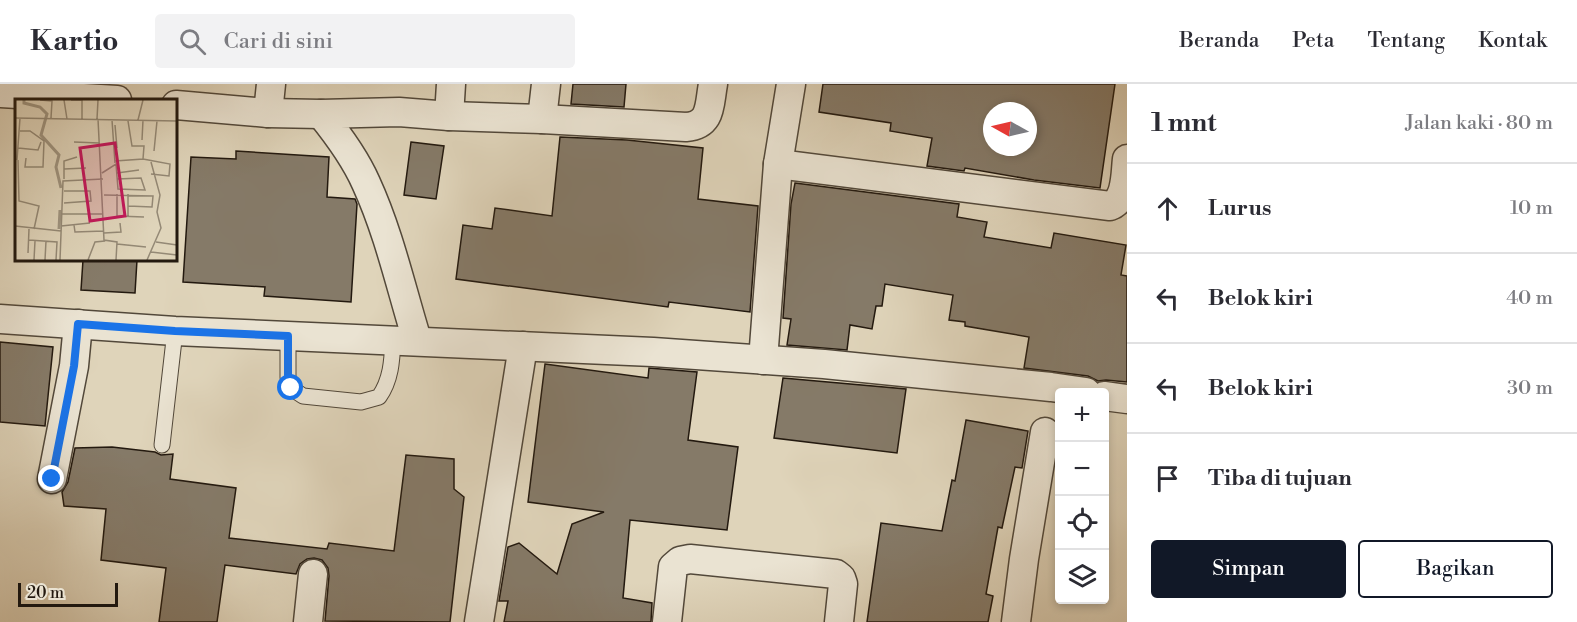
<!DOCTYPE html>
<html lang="id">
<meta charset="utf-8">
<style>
:root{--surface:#fff;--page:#f2f2f3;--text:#2b2b33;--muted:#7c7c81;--line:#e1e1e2;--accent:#111827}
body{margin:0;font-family:"Libre Bodoni",serif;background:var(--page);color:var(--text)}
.controls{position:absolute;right:18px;bottom:18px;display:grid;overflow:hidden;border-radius:6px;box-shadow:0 3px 9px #0003}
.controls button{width:54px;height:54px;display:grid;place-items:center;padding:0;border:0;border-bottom:2px solid var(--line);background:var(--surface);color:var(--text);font:30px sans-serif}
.compass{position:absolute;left:983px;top:18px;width:54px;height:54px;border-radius:50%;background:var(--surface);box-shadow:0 3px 9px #0003;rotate:278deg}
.scale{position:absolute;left:18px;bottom:15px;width:100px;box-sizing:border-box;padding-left:6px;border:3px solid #23190f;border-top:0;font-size:16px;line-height:21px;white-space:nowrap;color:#23190f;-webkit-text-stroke:4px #eae3d2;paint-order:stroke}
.stop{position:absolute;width:18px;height:18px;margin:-14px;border:4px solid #1a73e8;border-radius:50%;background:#fff}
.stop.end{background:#1a73e8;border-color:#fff;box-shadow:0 2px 6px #0008}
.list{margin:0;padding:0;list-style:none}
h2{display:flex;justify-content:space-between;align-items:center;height:78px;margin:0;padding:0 24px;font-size:26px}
h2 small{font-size:20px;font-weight:400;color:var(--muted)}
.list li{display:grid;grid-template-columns:39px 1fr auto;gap:18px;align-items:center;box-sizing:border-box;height:90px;padding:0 24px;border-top:2px solid var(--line)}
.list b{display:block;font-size:22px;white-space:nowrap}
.list em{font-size:20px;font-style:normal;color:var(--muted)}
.actions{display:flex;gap:12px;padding:18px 24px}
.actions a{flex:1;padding:14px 0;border:2px solid var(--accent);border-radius:6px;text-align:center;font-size:21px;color:var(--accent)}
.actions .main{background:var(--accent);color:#fff}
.icon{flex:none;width:33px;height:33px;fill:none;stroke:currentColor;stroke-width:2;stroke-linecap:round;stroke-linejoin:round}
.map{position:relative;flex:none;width:1127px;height:538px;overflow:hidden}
header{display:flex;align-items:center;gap:36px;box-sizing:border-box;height:84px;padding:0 30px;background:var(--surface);border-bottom:2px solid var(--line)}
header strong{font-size:28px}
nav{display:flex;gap:33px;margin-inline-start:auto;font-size:21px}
.search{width:420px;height:54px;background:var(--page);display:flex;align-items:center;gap:15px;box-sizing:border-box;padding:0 21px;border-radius:6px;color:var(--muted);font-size:22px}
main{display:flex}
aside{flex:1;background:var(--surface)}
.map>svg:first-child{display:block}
.building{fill:#857a68;stroke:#23190f;stroke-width:1.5;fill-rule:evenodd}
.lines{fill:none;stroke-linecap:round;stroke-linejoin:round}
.service-casing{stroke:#52483a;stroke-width:17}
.minor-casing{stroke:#52483a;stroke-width:31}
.service{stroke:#eae3d2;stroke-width:15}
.minor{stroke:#eae3d2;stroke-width:28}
.route{stroke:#1a73e8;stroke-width:8}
.inset-river{fill:none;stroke:#9f9480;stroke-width:3}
.inset-road{fill:none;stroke:#948976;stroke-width:1.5}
.view{fill:#c2185b;fill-opacity:0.15;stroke:#c2185b;stroke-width:3}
.inset-edge{fill:none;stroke:#23190f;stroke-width:3}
</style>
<header>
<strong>Kartio</strong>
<div class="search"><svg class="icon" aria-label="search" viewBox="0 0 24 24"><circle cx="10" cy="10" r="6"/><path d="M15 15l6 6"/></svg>Cari di sini</div>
<nav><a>Beranda</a><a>Peta</a><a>Tentang</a><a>Kontak</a></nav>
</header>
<main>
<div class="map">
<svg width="1127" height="538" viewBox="0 0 1127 538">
<rect width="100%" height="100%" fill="#dfd4ba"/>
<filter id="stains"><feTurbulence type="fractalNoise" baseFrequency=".00333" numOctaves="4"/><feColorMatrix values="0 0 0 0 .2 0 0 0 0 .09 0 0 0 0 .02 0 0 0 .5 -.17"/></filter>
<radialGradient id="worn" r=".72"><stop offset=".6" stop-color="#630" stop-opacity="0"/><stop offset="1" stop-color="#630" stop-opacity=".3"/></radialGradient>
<g class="building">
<path d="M573,0H626L624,23L571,20Z"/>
<path d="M823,0H1115L1100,104L1034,96L965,84L964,87L927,82L932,54L890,47L891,39L819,28ZM992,27H1028V63H992Z"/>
<path d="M560,53L627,56L703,64L698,115L758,122L750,228L669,218L668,223L456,195L463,141L492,145L495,124L552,132Z"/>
<path d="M411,58L444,62L436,115L404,111Z"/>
<path d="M236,67L329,73L327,113L355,115L357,120L351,218L264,212L265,203L183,198L191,73L236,75Z"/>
<path d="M795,99L959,120L957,133L987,138L984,153L1051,164L1054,149L1126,161L1121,191L1127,192V298L1106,296L1098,297L1088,292L1024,284L1029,253L965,242V238L949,236L953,211L885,200L882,222H876L872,245L850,241L847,266L787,261L791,235L783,234L791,120Z"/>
<path d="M83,176H137L135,209L81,206Z"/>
<path d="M0,258L53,263L45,342L0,338Z"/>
<path d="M545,280L648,294L649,284L697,288L688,356L738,363L727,446L630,436L623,514L652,519L651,538H504L508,517H499L508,463L519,459L557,490L572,440L604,428L528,418Z"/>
<path d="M783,294L906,305L897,369L774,354Z"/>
<path d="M966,336L1028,347L1022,384L1015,383L1002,444L998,443L986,510L993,512L988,538H867L881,439L942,447L952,396L955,397Z"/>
<path d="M112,363L155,368L161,371L173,370L170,395L236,404L229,454L327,465L329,459L394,467L406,371L454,375V405L464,413L450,538L325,537L329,492L328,484L322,476L314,474L307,475L300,480L296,490L225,481L217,538H159L166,484L101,476L106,425L64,422L62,408L68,398L75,364Z"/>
</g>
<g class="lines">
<g class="service-casing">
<g id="service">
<path d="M288,252V293L291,304L303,312L361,318L379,313C391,296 392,277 393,256"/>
<path d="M162,361L175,247"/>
</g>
</g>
<g class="minor-casing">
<g id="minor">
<path d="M0,9L117,16"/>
<path d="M176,21L268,29L321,30"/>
<path d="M268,29L271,0"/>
<path d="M449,32L451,0"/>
<path d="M542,35L546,0"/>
<path d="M778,80L1110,122C1127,116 1125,90 1127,75"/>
<path d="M0,235L175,247L653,268L824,280L1051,303L1086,308"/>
<path d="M417,256C401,204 389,149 366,99C355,74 338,51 321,30L399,28L449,32L542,35L686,43C712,41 709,21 713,0"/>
<path d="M763,276L778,80L791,0"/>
<path d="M1104,312L1127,315"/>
<path d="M52,395L74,282L78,240"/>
<path d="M308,538L313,490"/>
<path d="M479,538L523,262"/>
<path d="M667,538L673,483L680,477L690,475L836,490L841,494L843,500L839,538"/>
<path d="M1016,538L1024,475L1045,348"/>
</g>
</g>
<use href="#service" class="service"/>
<use href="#minor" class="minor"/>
</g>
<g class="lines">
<path class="route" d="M52,395L74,282L78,240L175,247L288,252V293L291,304"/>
</g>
<g transform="translate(15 15)">
<rect width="162" height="162" fill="#dfd4ba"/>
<path class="inset-river" d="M9,1V4L25,8L32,15L26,36L44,56L41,68L46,89M44,130L45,111"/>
<path class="inset-road" d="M25,1L37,2L36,19M49,1L52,20M56,1H67V20M0,19L162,22M82,20L83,1M83,20L89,141L102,143L101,161M97,21L100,64M123,21L128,1M100,26L102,49M5,32H15L29,42L28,68H10L11,59M127,41L128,21M59,43L84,44M3,49L23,51L26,43M139,52L142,22M128,60L155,65L154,77L136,75M2,61L5,19M3,61L4,102L24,107L19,130M100,62L128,60L129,47H117L113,22M49,70L71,69M87,74L101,65L103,90L130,91L126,79L102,80M102,74L124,71M49,80V62L62,58M102,95V117L129,118M89,96L138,97L137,108L113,107M49,104L76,102L75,92H49M47,115H87M113,118V95M59,126L60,133L89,132M0,127L46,132M46,127L75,124M89,134L106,133L105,124M14,141L42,143L41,161M141,143L162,146M102,145L131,148M136,153L162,156M13,154L14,130M19,161L20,142M30,161L31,142M45,161L48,82L88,80M73,161L80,143L90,142M132,161L146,129L142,113L145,96L136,63"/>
<path class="view" d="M100,44L110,117L75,122L65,49Z"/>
<rect width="162" height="162" class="inset-edge"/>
</g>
<rect width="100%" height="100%" filter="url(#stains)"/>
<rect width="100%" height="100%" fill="url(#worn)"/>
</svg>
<div class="controls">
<button>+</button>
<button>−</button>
<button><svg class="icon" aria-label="locate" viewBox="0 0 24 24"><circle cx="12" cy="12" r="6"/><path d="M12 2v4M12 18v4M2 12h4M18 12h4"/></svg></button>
<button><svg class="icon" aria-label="layers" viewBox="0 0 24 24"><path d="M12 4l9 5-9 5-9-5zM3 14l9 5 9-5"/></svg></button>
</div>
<svg class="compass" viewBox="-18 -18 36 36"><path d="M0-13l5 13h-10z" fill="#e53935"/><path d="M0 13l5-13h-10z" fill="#7c7c81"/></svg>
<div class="scale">20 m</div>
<div class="stop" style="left:291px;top:304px"></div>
<div class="stop end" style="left:52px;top:395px"></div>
</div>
<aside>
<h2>1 mnt<small>Jalan kaki · 80 m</small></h2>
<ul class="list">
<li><svg class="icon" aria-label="ahead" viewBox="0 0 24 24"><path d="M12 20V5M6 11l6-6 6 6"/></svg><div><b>Lurus</b></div><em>10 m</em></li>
<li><svg class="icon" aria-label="left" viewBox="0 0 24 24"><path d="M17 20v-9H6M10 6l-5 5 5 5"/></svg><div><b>Belok kiri</b></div><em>40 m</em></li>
<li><svg class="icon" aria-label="left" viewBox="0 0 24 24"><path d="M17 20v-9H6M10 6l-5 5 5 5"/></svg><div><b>Belok kiri</b></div><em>30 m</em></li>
<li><svg class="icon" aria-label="arrive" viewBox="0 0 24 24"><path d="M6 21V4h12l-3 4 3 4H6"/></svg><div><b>Tiba di tujuan</b></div></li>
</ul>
<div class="actions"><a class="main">Simpan</a><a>Bagikan</a></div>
</aside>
</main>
